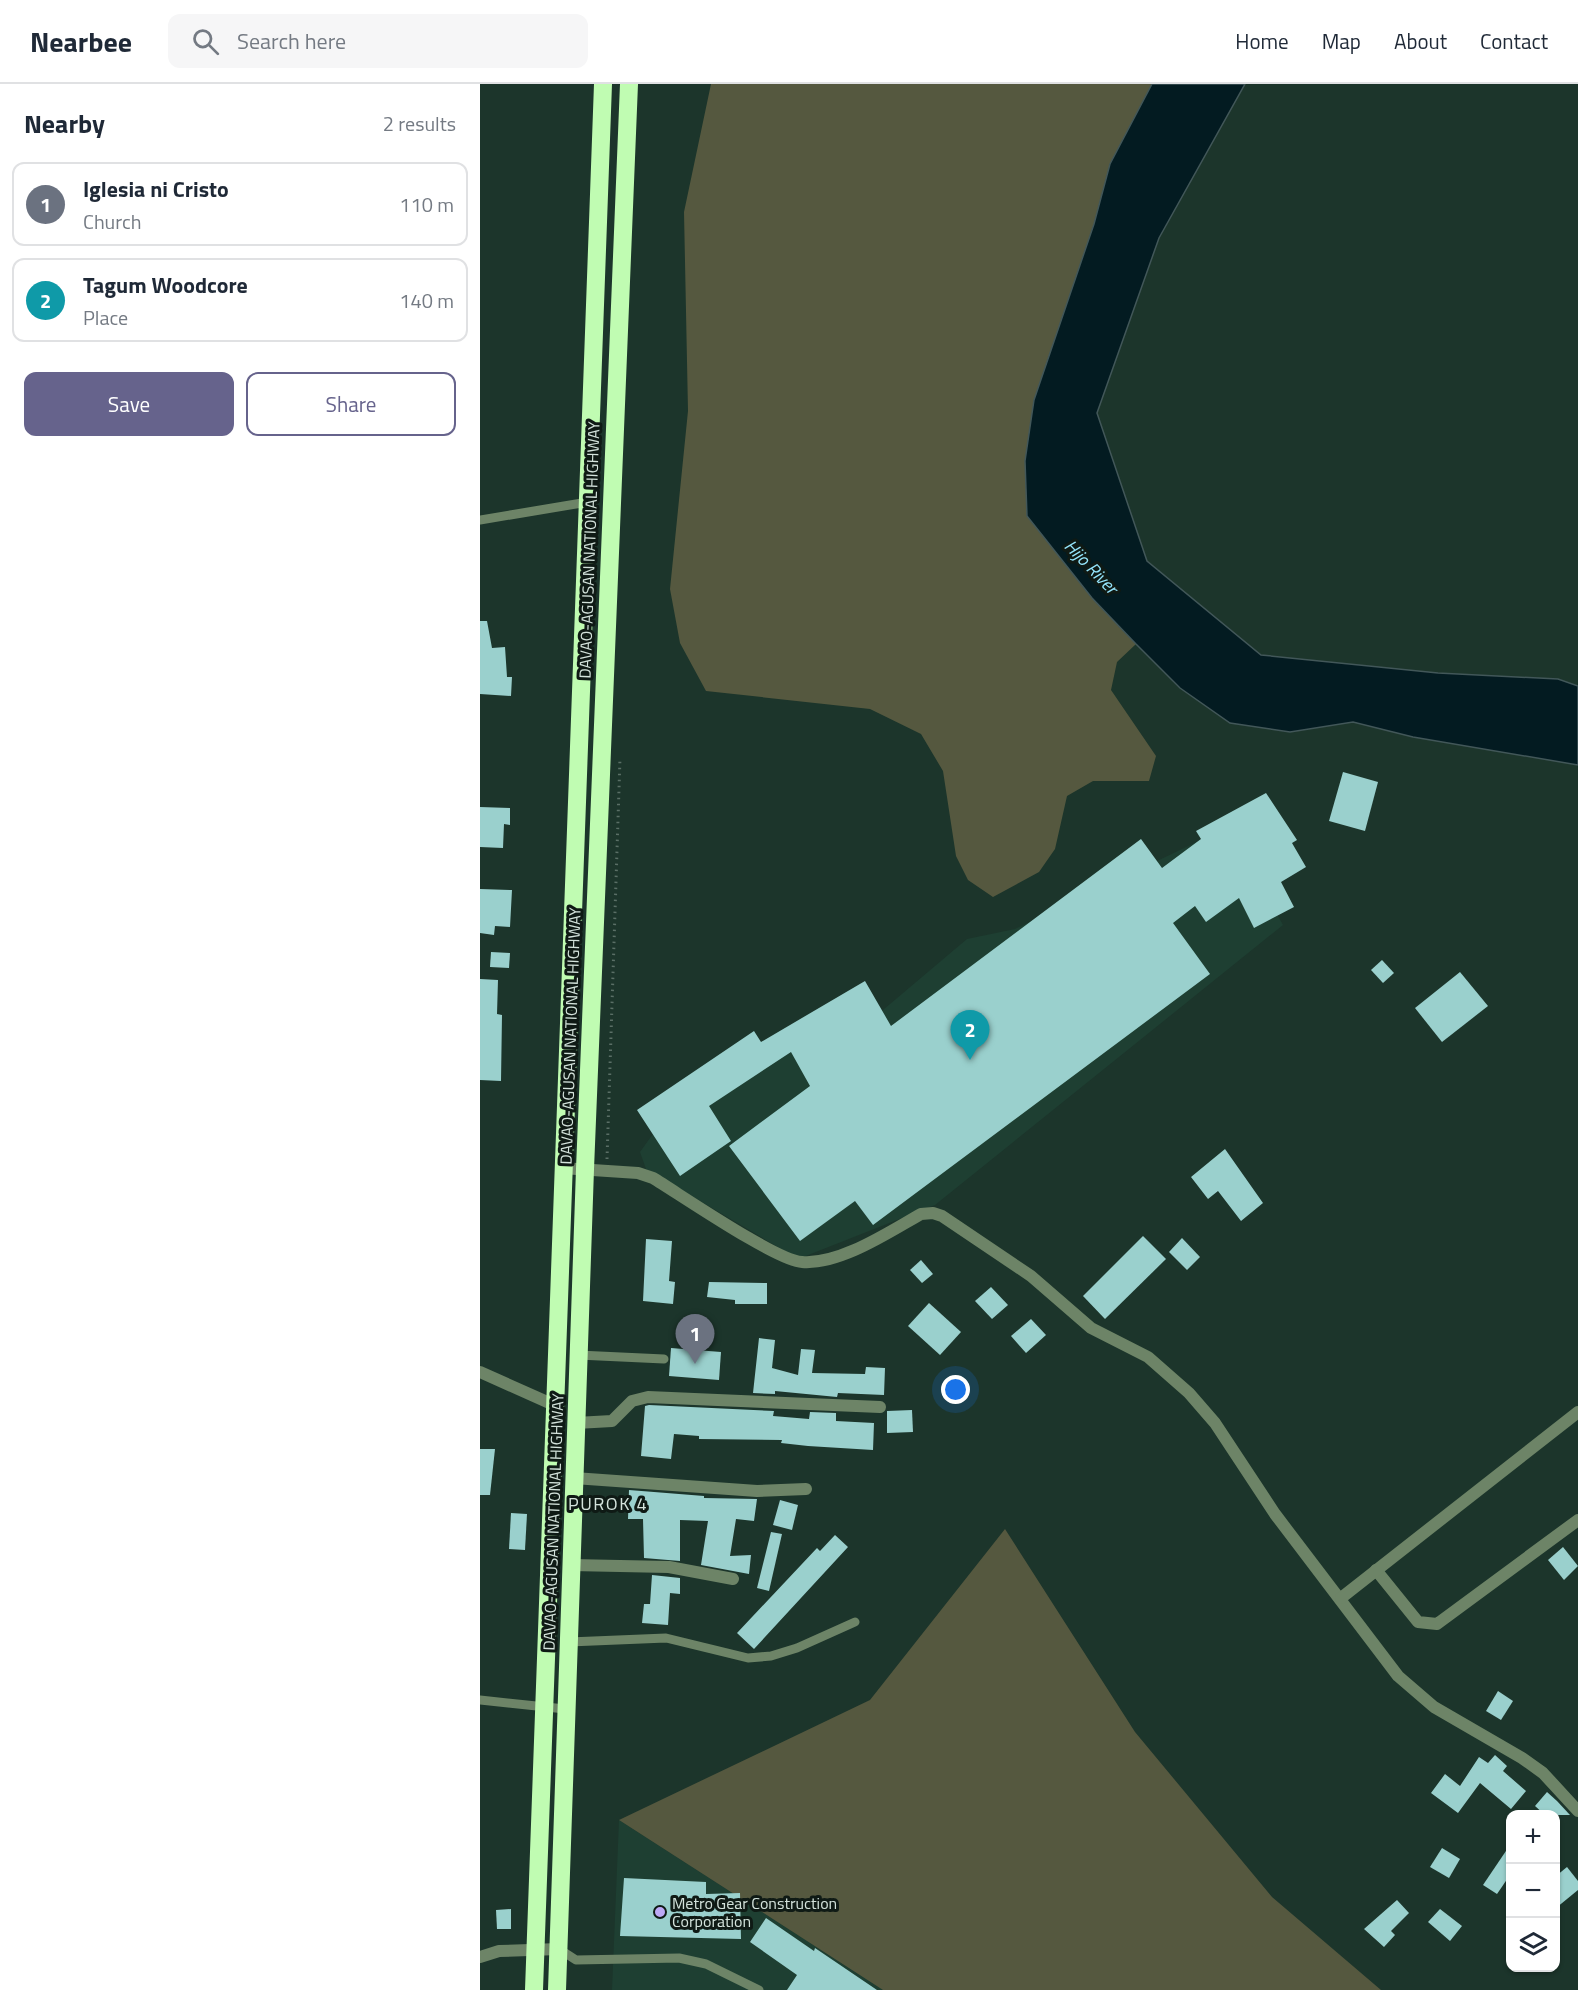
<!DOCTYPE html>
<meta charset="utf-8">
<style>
:root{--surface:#fff;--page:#f6f6f7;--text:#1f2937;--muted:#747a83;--line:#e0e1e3;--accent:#66638c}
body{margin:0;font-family:"Titillium Web",sans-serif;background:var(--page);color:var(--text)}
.controls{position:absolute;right:18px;bottom:18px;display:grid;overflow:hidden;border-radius:12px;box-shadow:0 2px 4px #0004}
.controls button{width:54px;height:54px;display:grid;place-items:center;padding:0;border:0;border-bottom:2px solid var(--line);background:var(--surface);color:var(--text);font:30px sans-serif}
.you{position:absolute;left:476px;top:1306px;width:21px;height:21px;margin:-15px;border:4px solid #fff;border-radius:50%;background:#1a73e8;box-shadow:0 0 0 9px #1a73e833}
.badge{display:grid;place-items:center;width:39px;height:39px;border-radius:50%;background:var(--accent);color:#fff;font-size:20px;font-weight:700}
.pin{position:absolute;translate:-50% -50px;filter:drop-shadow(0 2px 3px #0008)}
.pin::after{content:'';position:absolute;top:32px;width:21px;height:18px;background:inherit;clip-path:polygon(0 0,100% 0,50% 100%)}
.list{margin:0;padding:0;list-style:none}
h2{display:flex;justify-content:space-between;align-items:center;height:78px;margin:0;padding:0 24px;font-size:26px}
h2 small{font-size:20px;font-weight:400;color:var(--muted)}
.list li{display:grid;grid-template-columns:39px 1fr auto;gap:18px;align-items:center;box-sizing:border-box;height:84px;margin:0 12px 12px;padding:0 12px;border:2px solid var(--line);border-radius:12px}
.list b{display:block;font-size:22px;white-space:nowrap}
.list p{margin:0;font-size:20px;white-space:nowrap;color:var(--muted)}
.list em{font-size:20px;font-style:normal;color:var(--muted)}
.actions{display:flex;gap:12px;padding:18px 24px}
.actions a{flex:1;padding:14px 0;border:2px solid var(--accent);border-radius:12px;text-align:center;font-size:21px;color:var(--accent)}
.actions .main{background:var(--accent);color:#fff}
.icon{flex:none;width:33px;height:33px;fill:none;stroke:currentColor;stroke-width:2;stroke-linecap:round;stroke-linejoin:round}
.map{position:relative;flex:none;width:1098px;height:1906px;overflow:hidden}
header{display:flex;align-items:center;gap:36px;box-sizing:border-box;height:84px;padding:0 30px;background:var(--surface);border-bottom:2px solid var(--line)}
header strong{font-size:28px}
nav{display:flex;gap:33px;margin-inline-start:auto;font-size:21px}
.search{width:420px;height:54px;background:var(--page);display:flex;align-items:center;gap:15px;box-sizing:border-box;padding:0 21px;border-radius:12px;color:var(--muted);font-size:22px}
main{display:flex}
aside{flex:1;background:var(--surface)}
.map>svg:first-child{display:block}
.built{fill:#1e3f32}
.green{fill:#55583f}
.water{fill:#031b21;stroke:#425759;stroke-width:1.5}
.building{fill:#9ad0cd}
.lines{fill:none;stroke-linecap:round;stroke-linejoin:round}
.path{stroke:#5a6f66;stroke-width:3;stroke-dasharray:1.5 4.5;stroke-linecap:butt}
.lane{stroke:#6d8467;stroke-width:9}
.street{stroke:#6d8467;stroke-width:12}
.highway{stroke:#c0fcb2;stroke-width:18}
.poi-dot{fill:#bda9f5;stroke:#0f1a15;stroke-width:2}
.labels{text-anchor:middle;stroke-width:6;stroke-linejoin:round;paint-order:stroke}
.street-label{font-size:16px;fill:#d4e3dc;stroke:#0f1a15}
.poi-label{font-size:16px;fill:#d4e3dc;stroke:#0f1a15;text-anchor:start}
.water-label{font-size:18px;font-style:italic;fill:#95e6fd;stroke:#0f1a15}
.neighbourhood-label{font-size:18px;letter-spacing:1.5px;fill:#d4e3dc;stroke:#0f1a15}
</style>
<header>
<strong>Nearbee</strong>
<div class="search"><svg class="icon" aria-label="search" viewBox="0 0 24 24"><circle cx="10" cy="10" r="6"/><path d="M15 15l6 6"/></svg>Search here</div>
<nav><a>Home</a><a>Map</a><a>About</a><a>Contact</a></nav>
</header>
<main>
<aside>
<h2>Nearby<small>2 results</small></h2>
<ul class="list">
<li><span class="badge" style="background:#6b7280">1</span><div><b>Iglesia ni Cristo</b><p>Church</p></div><em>110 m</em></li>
<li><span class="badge" style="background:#0f9aa8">2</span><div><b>Tagum Woodcore</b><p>Place</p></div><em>140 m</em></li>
</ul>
<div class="actions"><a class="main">Save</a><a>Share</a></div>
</aside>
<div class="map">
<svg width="1098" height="1906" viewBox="0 0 1098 1906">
<rect width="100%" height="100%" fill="#1c352b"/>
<g class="built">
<path d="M748,743L803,841L455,1121L318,1175L166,1085L160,1068L180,1040L264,969L384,942L487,855L535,845Z"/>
<path d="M139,1736L403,1906H132Z"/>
</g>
<g class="green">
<path d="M231,0H672L630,80L614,140L574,259L612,514L656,560L637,578L631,606L676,672L669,697H613L587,712L575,765L559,788L513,813L488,796L476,772L463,687L441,650L390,625L226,607L200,559L190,505L208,327L204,128Z"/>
<path d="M525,1445L655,1648L792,1813L901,1906H403L139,1736L390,1616Z"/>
</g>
<path class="water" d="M672,0H765L679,154L617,329L667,477L781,571L958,589L1078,595L1098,602V681L933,653L873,638L810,648L750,639L700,604L656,560L612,514L547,432L545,377L554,316L614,140L630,80Z"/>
<g class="building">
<path d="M0,537H7L12,564L25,563L27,593H32L31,612L0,610Z"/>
<path d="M863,688L898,698L885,747L849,737Z"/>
<path d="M786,709L817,756L812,759L826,783L801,798L814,823L774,844L759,814L726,838L715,822L693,839L730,890L393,1141L375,1117L320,1157L249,1062L330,1002L311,968L229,1022L251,1057L200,1092L157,1026L274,947L281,958L385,897L411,942L661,755L682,784L721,755L716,747Z"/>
<path d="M0,723L30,724V741L24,740L23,764L0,763Z"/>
<path d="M0,805L32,806L30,843L15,842L14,851L0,849Z"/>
<path d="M11,868L30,869L29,884L10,883Z"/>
<path d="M902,876L914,889L903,899L891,886Z"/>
<path d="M980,888L1008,922L962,958L935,924Z"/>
<path d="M0,895L18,896L17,930L22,931L21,997L0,996Z"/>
<path d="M745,1065L783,1119L761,1137L738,1107L728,1115L711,1093Z"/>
<path d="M663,1152L686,1175L625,1235L603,1212Z"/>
<path d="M702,1154L720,1173L707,1186L689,1168Z"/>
<path d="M166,1155L192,1157L189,1197L195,1198L193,1220L163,1217Z"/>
<path d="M441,1176L453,1190L442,1199L430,1186Z"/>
<path d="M229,1198L287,1199V1220H255V1216L227,1213Z"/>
<path d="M511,1203L528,1221L512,1235L495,1217Z"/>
<path d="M449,1219L481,1248L460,1271L428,1242Z"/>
<path d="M551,1235L566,1251L546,1269L531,1252Z"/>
<path d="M279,1254L295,1256L292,1284L318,1291L321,1265L335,1266L332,1289L385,1290L386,1283L405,1284L404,1311L358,1309L357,1313L295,1307V1310L273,1309Z"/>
<path d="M191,1264L241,1268L239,1296L189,1292Z"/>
<path d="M169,1321L294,1327L293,1332L329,1335L330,1328L356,1329V1337L394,1339L393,1366L328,1362L301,1359L302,1356L219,1355V1352L194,1350L191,1375L161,1372L165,1322Z"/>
<path d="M432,1326L433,1348L407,1349V1327Z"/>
<path d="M0,1365H15L10,1411H0Z"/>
<path d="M149,1406L224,1412V1414L277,1415L274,1437L256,1435L250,1472L271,1471L269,1490L221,1481L228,1437L200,1436V1477L164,1474L163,1435H148Z"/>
<path d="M300,1416L318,1421L312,1446L293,1441Z"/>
<path d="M31,1429L47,1430L45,1466L29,1465Z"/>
<path d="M291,1448L302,1450L289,1507L277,1504Z"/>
<path d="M355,1451L368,1463L274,1565L257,1549L337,1464L340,1467Z"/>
<path d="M1083,1463L1098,1482L1084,1496L1068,1476Z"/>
<path d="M172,1491L200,1494V1510L190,1509L188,1541L162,1539L164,1520H170Z"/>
<path d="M1018,1607L1033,1617L1021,1636L1006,1627Z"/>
<path d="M1015,1671L1027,1682L1023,1687L1046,1707L1031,1725L1000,1699L978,1729L951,1709L965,1690L980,1702L999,1673L1008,1679Z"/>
<path d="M1067,1708L1077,1717L1090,1731H1065L1055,1722Z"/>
<path d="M1030,1761V1791L1017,1810L1003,1801Z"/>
<path d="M962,1764L980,1775L969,1794L950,1783Z"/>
<path d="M1087,1783L1098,1797V1806L1076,1824V1792Z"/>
<path d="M144,1794L226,1798V1810L260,1809L261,1855L140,1852Z"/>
<path d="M917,1816L929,1829L911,1847L915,1851L904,1863L884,1845Z"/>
<path d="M31,1825V1845H17L16,1826Z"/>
<path d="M960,1825L982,1842L970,1857L948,1838Z"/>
<path d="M286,1834L334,1867L335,1864L397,1906H307L317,1891L270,1858Z"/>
</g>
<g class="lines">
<path class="path" d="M127,1075L140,674"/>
<g class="lane">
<path d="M0,436L108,418"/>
<path d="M98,1271L184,1275"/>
<path d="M89,1558L186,1554L268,1574L291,1572L317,1564L375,1538"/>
<path d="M0,1616L85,1625"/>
<path d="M79,1865L96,1876L199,1874L226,1880L279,1906"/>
</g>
<g class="street">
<path d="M82,1084L158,1089L173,1094C201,1111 297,1177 322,1178C360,1181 409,1148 441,1130L453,1129L462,1132L551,1192L611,1244L668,1273L709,1309L735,1339L795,1430L918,1592L954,1623L1042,1674L1063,1689L1098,1727"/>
<path d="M0,1288L74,1321"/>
<path d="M96,1339L132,1337L152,1317L168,1313L400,1323"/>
<path d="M94,1394L277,1407L326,1405"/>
<path d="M91,1481L189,1483L253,1495"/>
<path d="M896,1486L938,1538L957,1540L1098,1436"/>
<path d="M861,1514L1098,1328"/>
<path d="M0,1873L19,1867L79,1865"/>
</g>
<g class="highway">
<path d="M54,1906L123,0"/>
<path d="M77,1906L105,1085L149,0"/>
</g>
</g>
<circle class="poi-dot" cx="180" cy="1828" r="6"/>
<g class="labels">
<g class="street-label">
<text transform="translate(109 466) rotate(-88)" y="6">DAVAO-AGUSAN NATIONAL HIGHWAY</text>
<text transform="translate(90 952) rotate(-88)" y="6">DAVAO-AGUSAN NATIONAL HIGHWAY</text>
<text transform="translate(73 1438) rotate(-88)" y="6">DAVAO-AGUSAN NATIONAL HIGHWAY</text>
</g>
<g class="poi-label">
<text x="192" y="1825">Metro Gear Construction<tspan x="192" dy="18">Corporation</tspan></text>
</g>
<g class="water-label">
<text transform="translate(611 483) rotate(46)" y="6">Hijo River</text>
</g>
<g class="neighbourhood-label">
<text x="128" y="1426">PUROK 4</text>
</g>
</g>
</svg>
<div class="controls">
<button>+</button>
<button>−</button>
<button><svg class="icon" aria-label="layers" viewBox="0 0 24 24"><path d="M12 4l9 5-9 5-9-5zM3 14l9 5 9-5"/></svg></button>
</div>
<div class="you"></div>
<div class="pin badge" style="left:215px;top:1280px;background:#6b7280">1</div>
<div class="pin badge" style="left:490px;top:976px;background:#0f9aa8">2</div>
</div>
</main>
